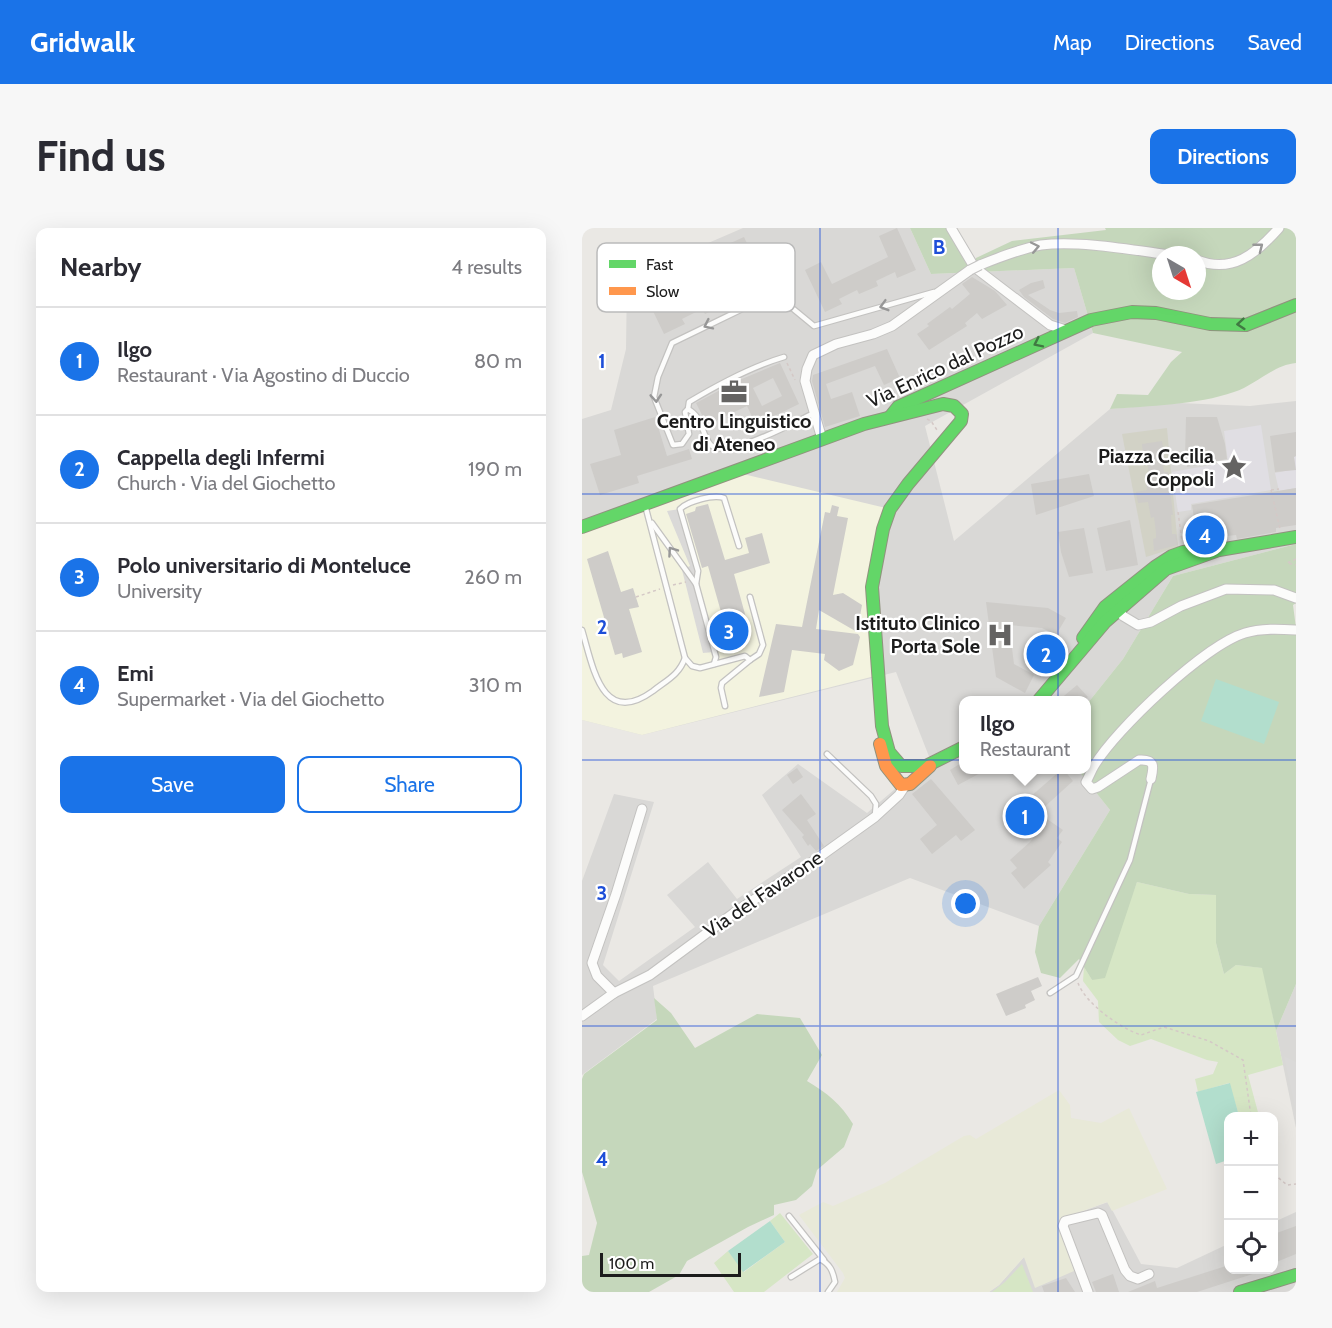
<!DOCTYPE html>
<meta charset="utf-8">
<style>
:root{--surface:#fff;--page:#f7f7f7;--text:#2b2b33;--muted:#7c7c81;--line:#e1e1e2;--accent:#1a73e8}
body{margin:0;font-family:Cabin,sans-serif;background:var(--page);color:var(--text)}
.controls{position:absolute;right:18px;bottom:18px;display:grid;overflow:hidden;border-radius:12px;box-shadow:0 6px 24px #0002}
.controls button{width:54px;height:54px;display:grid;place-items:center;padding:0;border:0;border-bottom:2px solid var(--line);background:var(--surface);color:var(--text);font:30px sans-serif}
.compass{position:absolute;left:570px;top:18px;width:54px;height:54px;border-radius:50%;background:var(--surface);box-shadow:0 6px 24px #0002;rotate:141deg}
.scale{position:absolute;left:18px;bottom:15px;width:141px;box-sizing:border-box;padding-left:6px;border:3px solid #1c1c1c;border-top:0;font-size:16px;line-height:21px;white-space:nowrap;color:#1c1c1c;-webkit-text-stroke:4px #fff;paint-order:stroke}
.you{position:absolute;left:384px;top:676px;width:21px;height:21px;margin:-15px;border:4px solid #fff;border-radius:50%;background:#1a73e8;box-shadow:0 0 0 9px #1a73e833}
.badge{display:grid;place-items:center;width:39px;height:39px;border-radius:50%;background:var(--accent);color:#fff;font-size:20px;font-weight:700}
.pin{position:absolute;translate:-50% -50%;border:3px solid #fff;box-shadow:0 2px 6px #0006}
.popup{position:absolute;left:377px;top:468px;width:132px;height:78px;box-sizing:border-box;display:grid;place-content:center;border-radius:12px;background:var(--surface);filter:drop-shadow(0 2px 4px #0005);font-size:20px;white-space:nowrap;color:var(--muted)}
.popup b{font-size:22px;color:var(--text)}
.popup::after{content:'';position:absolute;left:50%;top:100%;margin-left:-12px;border:12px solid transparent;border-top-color:var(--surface)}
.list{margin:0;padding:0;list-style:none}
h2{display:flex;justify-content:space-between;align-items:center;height:78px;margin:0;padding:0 24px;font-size:26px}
h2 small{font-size:20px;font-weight:400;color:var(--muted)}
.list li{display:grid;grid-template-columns:39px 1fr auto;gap:18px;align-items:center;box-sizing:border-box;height:108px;padding:0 24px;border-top:2px solid var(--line)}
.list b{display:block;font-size:22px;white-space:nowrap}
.list p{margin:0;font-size:20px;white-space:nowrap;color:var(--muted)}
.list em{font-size:20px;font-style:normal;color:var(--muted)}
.actions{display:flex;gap:12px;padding:18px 24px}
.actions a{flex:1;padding:14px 0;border:2px solid var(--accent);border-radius:12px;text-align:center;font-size:21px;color:var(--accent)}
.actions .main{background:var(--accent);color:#fff}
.icon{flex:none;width:33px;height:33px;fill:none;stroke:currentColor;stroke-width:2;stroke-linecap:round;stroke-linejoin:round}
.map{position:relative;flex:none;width:714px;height:1064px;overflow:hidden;border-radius:12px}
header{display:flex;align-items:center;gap:36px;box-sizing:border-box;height:84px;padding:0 30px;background:var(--accent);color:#fff}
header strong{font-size:28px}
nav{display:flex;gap:33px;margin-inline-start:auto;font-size:21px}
.intro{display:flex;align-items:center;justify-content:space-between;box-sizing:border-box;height:144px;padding:0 36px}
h1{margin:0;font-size:42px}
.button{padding:15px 27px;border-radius:12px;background:var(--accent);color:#fff;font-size:21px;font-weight:700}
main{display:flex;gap:36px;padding:0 36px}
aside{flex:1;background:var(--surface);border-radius:12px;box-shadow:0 6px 24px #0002}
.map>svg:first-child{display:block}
.residential{fill:#d9d8d6}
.education{fill:#f3f3df}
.construction{fill:#d2d2c6}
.farmland{fill:#e8e9d8}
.grass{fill:#d6e6c5}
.forest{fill:#c5d7bb;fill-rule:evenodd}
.pitch{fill:#b2decd}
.parking{fill:#dad9d8}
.plaza{fill:#e0dee3}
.building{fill:#ceccc9;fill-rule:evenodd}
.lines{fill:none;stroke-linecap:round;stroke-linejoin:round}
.lane-casing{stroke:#c3c2c0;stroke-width:7}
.street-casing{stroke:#c3c2c0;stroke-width:11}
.fast-casing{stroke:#90927e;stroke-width:14}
.slow-casing{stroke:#90927e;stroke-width:14}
.path{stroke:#d4c8c6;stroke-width:1.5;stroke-dasharray:3 3;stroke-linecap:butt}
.lane{stroke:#fcfcfb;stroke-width:4.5}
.street{stroke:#fcfcfb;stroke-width:9}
.fast{stroke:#63d668;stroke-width:12}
.slow{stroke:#ff974d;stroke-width:12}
.street-bridge-casing{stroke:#c3c2c0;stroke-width:11;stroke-linecap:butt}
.street-bridge{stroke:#fcfcfb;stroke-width:9}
.oneway{stroke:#979797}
.oneway2{stroke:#407942}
.grid{fill:none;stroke:#1d4ed8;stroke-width:1.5;stroke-opacity:0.55}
.labels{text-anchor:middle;stroke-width:4.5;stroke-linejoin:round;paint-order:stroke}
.street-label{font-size:20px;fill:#1c1c1c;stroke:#fff}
.poi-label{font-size:20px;font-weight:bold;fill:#1c1c1c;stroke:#fff;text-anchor:end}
.key{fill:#fff;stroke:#bbb;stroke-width:1.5}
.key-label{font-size:16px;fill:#1c1c1c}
.grid-label{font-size:20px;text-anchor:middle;font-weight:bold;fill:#1d4ed8;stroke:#fff;stroke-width:4.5;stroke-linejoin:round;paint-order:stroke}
</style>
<header>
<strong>Gridwalk</strong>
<nav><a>Map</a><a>Directions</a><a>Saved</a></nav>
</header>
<div class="intro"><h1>Find us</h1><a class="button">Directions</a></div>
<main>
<aside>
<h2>Nearby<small>4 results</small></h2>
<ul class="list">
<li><span class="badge">1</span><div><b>Ilgo</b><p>Restaurant · Via Agostino di Duccio</p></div><em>80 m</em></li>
<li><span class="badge">2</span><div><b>Cappella degli Infermi</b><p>Church · Via del Giochetto</p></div><em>190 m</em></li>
<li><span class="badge">3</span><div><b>Polo universitario di Monteluce</b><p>University</p></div><em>260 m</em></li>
<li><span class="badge">4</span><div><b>Emi</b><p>Supermarket · Via del Giochetto</p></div><em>310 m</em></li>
</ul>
<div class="actions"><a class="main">Save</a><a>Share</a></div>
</aside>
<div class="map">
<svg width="714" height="1064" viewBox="0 0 714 1064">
<rect width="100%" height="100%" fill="#eae8e4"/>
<g class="residential">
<path d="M161,0H328L349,46L492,40L511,105L343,198L372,313L528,181L597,175L668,178L714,173V316L591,348L541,431L505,476L504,472H382V542H496L528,582L457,698L328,650L71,758L75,791L0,847V653L32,566L72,574L21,737L37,753L113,699L85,667L126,634L155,671L219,629L180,567L216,536L285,585L348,531L314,444L60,507L0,492V191L29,182L44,121L45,50Z"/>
<path d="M714,756V900L694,803Z"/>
<path d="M526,974L559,1036L595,1040L646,1016V1042H692V994L714,984V1064H407L417,1057L442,1029L492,1042L476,992Z"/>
</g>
<path class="education" d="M161,246L308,281L290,359L297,447L60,507L0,492V296Z"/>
<path class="construction" d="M585,200L596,319L564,329L540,206Z"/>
<path class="farmland" d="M477,862L488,877L489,890L519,895L547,880L585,961L530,983L525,974L477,992L492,1043L453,1060L442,1029L417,1057L407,1064H255L263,1050L261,1045L217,987L241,974L251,978L303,955L382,908L388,907L394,911Z"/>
<g class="grass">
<path d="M555,654L607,666L634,667V715L642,746L654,737L681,740L701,837L666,847L677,888H657L647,855L616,864L613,851L631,846L636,834L625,832L569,811L548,818L536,812L517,794L516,773L501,753L502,739L510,752L540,695Z"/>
<path d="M198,985L231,1026L182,1064H152L132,1035L146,1023L162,1044L203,1014L188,993Z"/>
<path d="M440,1036L451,1064H410L423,1054Z"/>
</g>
<g class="forest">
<path d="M328,0H369L391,36L394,30L430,13L524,2L523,0H714V135C691,137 674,157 652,164C615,177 566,178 528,181L535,166L566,167L589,134L600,124L511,105L492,40L349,46ZM579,27H615V63H579Z"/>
<path d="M714,316V375L711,377L714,400V756L694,803L680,740L654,737L642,746L634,715V667L607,666L555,654L523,750L510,752L497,731L478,750L459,745L453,724L457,698L528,582L496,542H504L505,476L541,431L591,348Z"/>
<path d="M72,770L89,785L113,820L175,786L218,790L240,827L225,853C245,865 259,876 271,896L262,919L235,942L230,958L214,972L192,977V987L166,999L105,1033L97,1047L67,1064H0V1028L7,1027L15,995L0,944V851L2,846L75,792Z"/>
</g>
<g class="pitch">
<path d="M634,451L697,474L682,516L619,493Z"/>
<path d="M648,855L657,888H646V932L634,936L614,864Z"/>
<path d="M188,993L203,1014L161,1044L146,1023Z"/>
</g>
<g class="parking">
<path d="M98,281L116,343L114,356L132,424L121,425L100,342L108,338L85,283Z"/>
<path d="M702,828L714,834V883Z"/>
</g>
<g class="plaza">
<path d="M679,197L689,262L609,276V282L596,284L590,244L646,234L642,203Z"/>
<path d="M714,228V260L697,263L693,245L713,241L712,229Z"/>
</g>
<g class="building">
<path d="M315,0L334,42L315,50L313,44L294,53L296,58L277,66L275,62L257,71L260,76L243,84L223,42L239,34L250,56L306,29L297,8Z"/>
<path d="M162,9L184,55L164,65L162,61L142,71L144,76L123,86L120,81L100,91L103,96L82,106L59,58L80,48L90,71L153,41L142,18Z"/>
<path d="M390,49L413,63L425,77L400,91L395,85L383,95L385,98L347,122L335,106L347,98L345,96L368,79L370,81L388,66L380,56Z"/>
<path d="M461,52L463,60L446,67L468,82L477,85L495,83L496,89L483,95L471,91L442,69L437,62L449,55Z"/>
<path d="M305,121L318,150L302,157L293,138L244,156L249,171L270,164L278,188L243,199L230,153L231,147Z"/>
<path d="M198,135L217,176L174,197L165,178L125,197L114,175L155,153ZM191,150L200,168L180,178L171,160Z"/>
<path d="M73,189L85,228L107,221L110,231L55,248L57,255L18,267L8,236L39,227L32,202Z"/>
<path d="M604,189H635L643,216L645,231L605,239L603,229Z"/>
<path d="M714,204V228L712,229L714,242L693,244L688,208Z"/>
<path d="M580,213L582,224H579L582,244H586L591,287H589L590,306H594L596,317L572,323L571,311L574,310V305L572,289L569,290L566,274L556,275L554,264L565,262L563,246H567L564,226L561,227L560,216Z"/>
<path d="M507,246L512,268L454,287L449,256Z"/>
<path d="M714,260V297L694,300V304L655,311L654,307L615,311L610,277Z"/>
<path d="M126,276L143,332L167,325L163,310L180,305L188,335L152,346L166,397L157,400L161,413L151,416L148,404L145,405L126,338L120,340L104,286L113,283L114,279Z"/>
<path d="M250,277L257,279L255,288L266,290L251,367L261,365L280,377L275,404L237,382L234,401L276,406L278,409L271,437L257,443L242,432L243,426L210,422L202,464L177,469L194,396L220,399L243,284L248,285Z"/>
<path d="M548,292L556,337L524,343L515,300Z"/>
<path d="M502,300L511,345L487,349L479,324L476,304Z"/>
<path d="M26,323L39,364L51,360L57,379L47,381L60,424L41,430L40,425L33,427L5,331Z"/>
<path d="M404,374L466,380L484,390L474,407L460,400L427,397L432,436L452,447L443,465L414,449Z"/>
<path d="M471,412L476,424V432L472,438L462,440L461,442L453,438L451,425L456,417Z"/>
<path d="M495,457L506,469L502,472H477Z"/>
<path d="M381,534V542H404L376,557L368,542Z"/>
<path d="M215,540L221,549L211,556L205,547Z"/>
<path d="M479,542H482L491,553L436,603L424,590Z"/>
<path d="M349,551L393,602L379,613L374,607L350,626L338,611L355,597L330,566Z"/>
<path d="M219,566L234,586L225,592L242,618L234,623L228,616L226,618L220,609L222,607L200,582Z"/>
<path d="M465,591L481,602L475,610L480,614L466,634L469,637L442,661L429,645L435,640L428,632L448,614Z"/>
<path d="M456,749L460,758L449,763L453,772L443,777L444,780L424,788L414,766Z"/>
<path d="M714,998V1026L692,1035V1006Z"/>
<path d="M644,1038L645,1041L680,1043L615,1064H546L573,1053L575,1060Z"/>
<path d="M531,1046L537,1064H514L510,1054Z"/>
<path d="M484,1050L493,1064H462L460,1058Z"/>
</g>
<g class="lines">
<g class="lane-casing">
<g id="lane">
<path d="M106,181L107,174C137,156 168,139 202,129"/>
<path d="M232,185C215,193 141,234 128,216C119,205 121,189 106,181L103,184L107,206L100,216L91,217L72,169L76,149L90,115L183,70H198L232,98L352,64"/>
<path d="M70,295L114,356"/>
<path d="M0,402C11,439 20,500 71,463C85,452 97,447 103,430L63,277"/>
<path d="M103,430L110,438L118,440L163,428L168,432L140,455L139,460L143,478"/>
<path d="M168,432L177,426L181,417L168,369"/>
<path d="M132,436L134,429L114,356L116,343L98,281C106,273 132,266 142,270L157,318"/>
<path d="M245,526L289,568L294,576L293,587"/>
<path d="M468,765L494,748L548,632L569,551"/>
<path d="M207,988L242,1032"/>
<path d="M209,1049L238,1031C248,1036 251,1043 253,1054L246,1064"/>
</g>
</g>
<g class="street-casing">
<g id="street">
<path d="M369,0L391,37"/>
<path d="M615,32C650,46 674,26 697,0"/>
<path d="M398,37C418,29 438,21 459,17C496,12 551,22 588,27"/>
<path d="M396,42L468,97L484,102"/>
<path d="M240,211L223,153L225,141L231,127L254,116L291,106L310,98L388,42"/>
<path d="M535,381L541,388L556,397L569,394L599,378L644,361L692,362L714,370"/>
<path d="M569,551C572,538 573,531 557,532L516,559L510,561L504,554C507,549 509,543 512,538C534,501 623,417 663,405C679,400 698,401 714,402"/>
<path d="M32,765L15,748L10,735L34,666L60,581"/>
<path d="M0,788L32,765L68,747L156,682L233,632L293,589L317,567L323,558"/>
<path d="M506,1064L481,998L483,993L516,985L520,987L543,1042L548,1048L556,1051L567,1046"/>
</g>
</g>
<g class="fast-casing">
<g id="fast">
<path d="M308,189L316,179L509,92L550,84L574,85L628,96L664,97L714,77"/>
<path d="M0,299L282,196L361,176L372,178L380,186L379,193L326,256L308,281L301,301L290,359L300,498L307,524L319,538H344L382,519"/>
<path d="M501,410L523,379L573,339L590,328L601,324L629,321"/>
<path d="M457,472L523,394L584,341L637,322L714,309"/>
<path d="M658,1064L714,1047"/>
</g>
</g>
<g class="slow-casing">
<path id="slow" d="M298,516L304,538L319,557L328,556L348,538"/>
</g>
<g class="path">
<path d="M205,135L213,152"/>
<path d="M345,191L349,193L355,202"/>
<path d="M689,262L698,301"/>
<path d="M689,262L697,261"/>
<path d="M596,284L600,313"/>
<path d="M714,331L705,335L714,337"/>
<path d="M91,357L104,354"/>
<path d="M54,369L78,361"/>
<path d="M496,755C504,776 538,800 559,807L582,799L627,813L661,832L669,888"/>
<path d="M692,946L705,957L714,956"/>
</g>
<use href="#lane" class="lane"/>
<use href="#street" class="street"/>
<use href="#fast" class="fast"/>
<use href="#slow" class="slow"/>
<g class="street-bridge-casing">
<path id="street-bridge" d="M388,42L398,37"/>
</g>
<use href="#street-bridge" class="street-bridge"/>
</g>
<defs><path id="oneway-chevron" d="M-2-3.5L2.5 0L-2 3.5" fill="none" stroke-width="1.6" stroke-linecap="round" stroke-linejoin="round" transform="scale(1.5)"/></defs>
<g class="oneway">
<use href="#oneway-chevron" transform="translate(453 19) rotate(-12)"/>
<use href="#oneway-chevron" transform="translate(677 19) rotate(-38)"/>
<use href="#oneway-chevron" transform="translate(302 78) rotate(164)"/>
<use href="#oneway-chevron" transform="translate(126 97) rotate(154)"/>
<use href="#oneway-chevron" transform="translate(74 170) rotate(86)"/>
<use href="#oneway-chevron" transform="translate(90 323) rotate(-125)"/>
</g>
<g class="oneway2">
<use href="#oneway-chevron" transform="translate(659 96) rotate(175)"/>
<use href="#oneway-chevron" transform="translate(456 115) rotate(154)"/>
</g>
<path class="grid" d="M238,0V1064M476,0V1064M0,266H714M0,532H714M0,798H714"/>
<defs>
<g id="office-bare" transform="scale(2.07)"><path d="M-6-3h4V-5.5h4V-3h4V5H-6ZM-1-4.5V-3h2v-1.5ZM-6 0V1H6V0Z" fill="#646362" stroke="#fff" stroke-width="2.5" paint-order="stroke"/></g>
<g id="sight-bare" transform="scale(2.07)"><path d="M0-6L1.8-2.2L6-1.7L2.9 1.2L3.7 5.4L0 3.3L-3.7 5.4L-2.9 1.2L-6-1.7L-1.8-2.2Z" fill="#646362" stroke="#fff" stroke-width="2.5" paint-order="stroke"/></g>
<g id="hospital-bare" transform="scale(2.07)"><path d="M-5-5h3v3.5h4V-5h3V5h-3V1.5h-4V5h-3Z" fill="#646362" stroke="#fff" stroke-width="2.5" paint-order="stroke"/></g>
</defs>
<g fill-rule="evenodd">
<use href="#office-bare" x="152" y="164"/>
<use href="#sight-bare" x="652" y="239"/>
<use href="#hospital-bare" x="418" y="407"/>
</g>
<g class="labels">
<g class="street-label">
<text transform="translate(363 138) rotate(-25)" y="7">Via Enrico dal Pozzo</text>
<text transform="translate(181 666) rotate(-34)" y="7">Via del Favarone</text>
</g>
<g class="poi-label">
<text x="152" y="200" text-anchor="middle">Centro Linguistico<tspan x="152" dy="23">di Ateneo</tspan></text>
<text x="632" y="235">Piazza Cecilia<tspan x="632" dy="23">Coppoli</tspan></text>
<text x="398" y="402">Istituto Clinico<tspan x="398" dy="23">Porta Sole</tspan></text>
</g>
</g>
<rect x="15" y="15" width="198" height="69" rx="9" class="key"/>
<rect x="27" y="32" width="27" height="8" fill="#63d668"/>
<rect x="27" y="59" width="27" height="8" fill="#ff974d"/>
<g class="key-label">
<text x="64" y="42">Fast</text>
<text x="64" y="69">Slow</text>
</g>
<g class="grid-label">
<text x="357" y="26">B</text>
<text x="20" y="140">1</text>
<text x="20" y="406">2</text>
<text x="20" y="672">3</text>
<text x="20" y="938">4</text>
</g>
</svg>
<div class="controls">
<button>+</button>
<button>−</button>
<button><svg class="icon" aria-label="locate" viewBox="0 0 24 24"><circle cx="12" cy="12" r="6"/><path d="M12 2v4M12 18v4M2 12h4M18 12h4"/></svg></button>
</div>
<svg class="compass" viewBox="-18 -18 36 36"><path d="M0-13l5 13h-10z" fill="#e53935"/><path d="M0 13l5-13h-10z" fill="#7c7c81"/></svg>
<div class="scale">100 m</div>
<div class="you"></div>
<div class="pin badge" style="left:443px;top:588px">1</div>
<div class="popup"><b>Ilgo</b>Restaurant</div>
<div class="pin badge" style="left:464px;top:426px">2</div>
<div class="pin badge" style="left:147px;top:403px">3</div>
<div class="pin badge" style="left:623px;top:307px">4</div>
</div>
</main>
